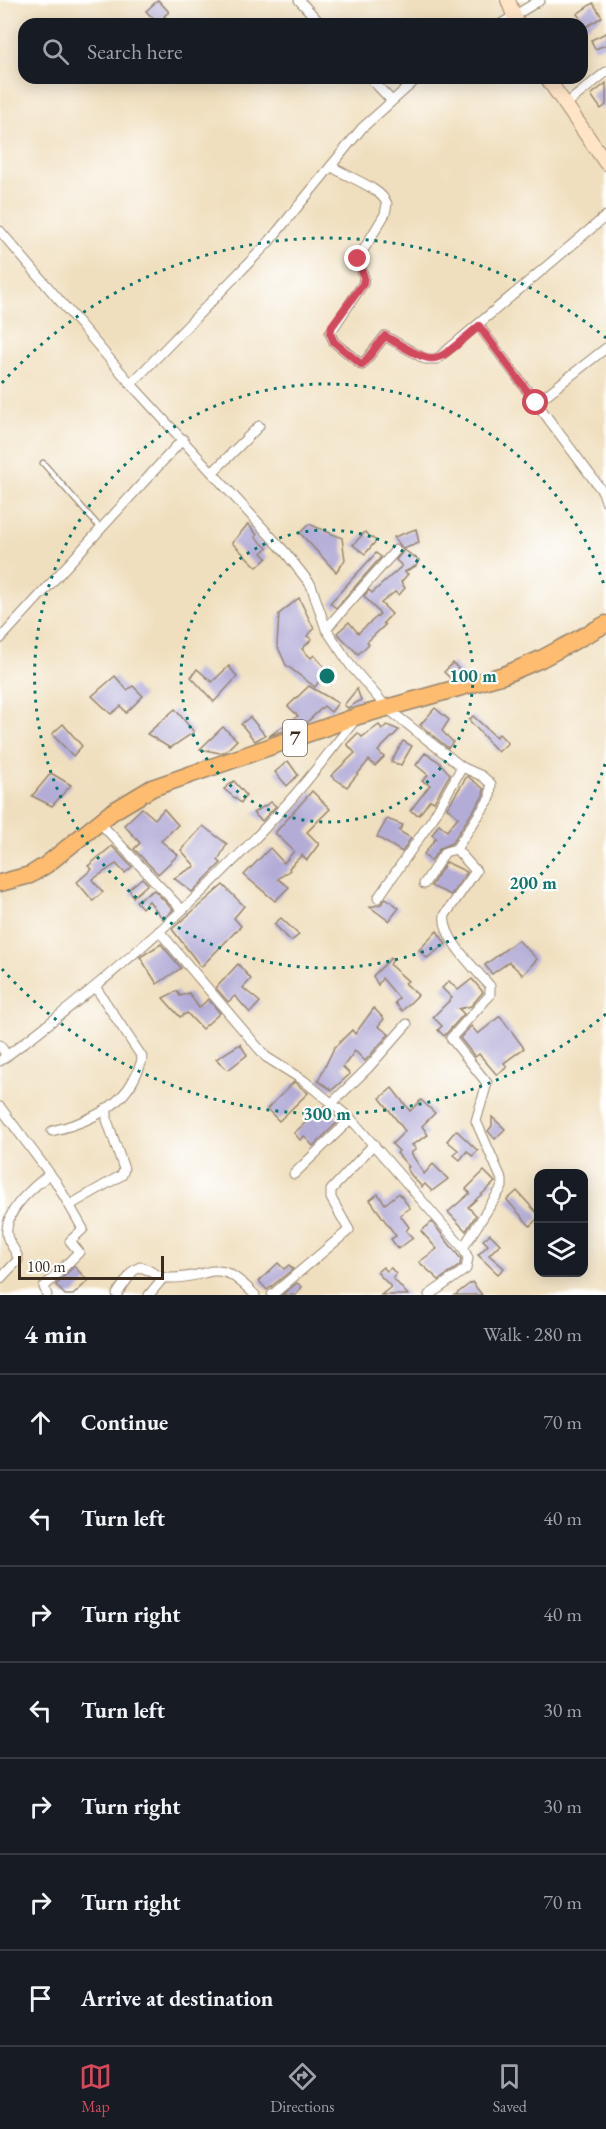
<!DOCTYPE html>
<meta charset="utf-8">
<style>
:root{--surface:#171b24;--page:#20242c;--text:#f1f3f6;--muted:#9ea1a6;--line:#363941;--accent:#d1495b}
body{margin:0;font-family:"EB Garamond",serif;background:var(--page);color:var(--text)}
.controls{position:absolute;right:18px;bottom:18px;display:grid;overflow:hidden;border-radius:12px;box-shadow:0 3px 15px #0003}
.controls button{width:54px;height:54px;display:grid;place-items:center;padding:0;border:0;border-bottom:2px solid var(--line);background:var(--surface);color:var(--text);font:30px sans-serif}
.scale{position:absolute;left:18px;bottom:15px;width:146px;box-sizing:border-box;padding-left:6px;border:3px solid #3b2a1e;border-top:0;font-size:16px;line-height:21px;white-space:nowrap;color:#3b2a1e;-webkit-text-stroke:4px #fff;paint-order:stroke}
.stop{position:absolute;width:18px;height:18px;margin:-14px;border:4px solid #d1495b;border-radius:50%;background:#fff}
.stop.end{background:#d1495b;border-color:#fff;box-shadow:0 2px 6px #0008}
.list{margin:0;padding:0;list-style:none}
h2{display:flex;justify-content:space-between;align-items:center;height:78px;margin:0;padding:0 24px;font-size:26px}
h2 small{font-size:20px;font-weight:400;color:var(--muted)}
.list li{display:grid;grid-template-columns:39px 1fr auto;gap:18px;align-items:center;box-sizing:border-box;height:96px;padding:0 24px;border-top:2px solid var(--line)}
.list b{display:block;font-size:22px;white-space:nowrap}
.list em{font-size:20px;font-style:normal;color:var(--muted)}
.icon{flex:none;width:33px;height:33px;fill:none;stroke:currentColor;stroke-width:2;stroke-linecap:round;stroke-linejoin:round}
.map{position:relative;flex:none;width:606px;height:1295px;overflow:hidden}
.search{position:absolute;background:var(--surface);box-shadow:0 3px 15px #0003;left:18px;right:18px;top:18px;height:66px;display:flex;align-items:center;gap:15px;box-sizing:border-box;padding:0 21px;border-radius:18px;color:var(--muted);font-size:22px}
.sheet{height:750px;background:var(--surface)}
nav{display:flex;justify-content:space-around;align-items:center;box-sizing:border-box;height:84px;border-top:2px solid var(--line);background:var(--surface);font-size:16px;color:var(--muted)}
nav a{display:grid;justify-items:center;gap:3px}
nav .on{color:var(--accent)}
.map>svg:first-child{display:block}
.building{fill:#b3acd7}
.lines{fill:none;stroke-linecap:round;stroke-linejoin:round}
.service-casing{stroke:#96846e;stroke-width:7}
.minor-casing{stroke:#96846e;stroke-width:11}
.secondary-casing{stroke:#96846e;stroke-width:16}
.trunk-casing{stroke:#96846e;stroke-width:19}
.service{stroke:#fff;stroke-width:4.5}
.minor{stroke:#fff;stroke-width:9}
.secondary{stroke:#ffe4c6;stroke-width:14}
.trunk{stroke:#febc70;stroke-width:16}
.route{stroke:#d1495b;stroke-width:8}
.ring{fill:none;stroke:#0f766e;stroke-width:3;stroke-dasharray:3 6}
.labels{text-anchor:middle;stroke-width:4.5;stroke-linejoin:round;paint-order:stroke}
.shield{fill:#fff;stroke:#766a62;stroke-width:1.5}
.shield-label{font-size:21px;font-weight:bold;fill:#3b2a1e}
.centre{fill:#0f766e;stroke:#fff;stroke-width:3}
.ring-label{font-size:18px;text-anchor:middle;font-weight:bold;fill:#0f766e;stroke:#fff;stroke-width:4.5;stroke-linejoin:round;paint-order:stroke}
</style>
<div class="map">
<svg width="606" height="1295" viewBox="0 0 606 1295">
<rect width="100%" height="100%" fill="#fff"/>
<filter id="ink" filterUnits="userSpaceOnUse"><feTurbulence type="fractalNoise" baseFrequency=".0167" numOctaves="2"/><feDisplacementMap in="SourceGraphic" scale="12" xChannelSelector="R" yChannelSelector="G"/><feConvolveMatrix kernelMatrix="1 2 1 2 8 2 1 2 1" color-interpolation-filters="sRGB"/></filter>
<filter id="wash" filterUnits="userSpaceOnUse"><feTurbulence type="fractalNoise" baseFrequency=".008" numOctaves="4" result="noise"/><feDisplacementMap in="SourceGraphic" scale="24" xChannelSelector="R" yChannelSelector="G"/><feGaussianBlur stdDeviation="1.35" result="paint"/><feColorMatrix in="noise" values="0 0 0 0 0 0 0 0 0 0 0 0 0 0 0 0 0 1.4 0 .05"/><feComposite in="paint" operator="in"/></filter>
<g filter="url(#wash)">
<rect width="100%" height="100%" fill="#f0dfbe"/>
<g id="blocks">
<g class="building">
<path d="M158,0L169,12L164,16L171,24H158L146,11Z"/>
<path d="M593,3L602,17L586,27L577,14Z"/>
<path d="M606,33V45L595,49L591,40Z"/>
<path d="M606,83V105L601,109L591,95Z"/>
<path d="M248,524L257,535L255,537L267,548L262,553L267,558L257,567L232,543Z"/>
<path d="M309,524L342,538L345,560L336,572L300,533Z"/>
<path d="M416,529L419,543L403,549L394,537Z"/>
<path d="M365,532L376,541L365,554L353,545Z"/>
<path d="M404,550L419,560L416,566L404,572L408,574L401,582L405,588L399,595L395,592L381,603L392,614L383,623L385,625L367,642L369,644L358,654L337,633L349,622L358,633L380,614L364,596L369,590L372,593L402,566L396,560Z"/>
<path d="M376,553L381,557L336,608L330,603Z"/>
<path d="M299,598L314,629L307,636L312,639L302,649L311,658L314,655L327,670L315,687L286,665L277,645L279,614Z"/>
<path d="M453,663L464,675L451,679L444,672Z"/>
<path d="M229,666L237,677L214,702L191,677L197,669L212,682Z"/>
<path d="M115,676L127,690L133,686L143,696L126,713L121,706L111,714L92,696Z"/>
<path d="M309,686L338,703L331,712L324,706L306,723L269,736L298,716L288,706Z"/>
<path d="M357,689L361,700L348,708L344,705Z"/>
<path d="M435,708L449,720L442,731L453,742L448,748L420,725Z"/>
<path d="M175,709L194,732L170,748L147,734Z"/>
<path d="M473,716L496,737L499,734L508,743L498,752L469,720Z"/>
<path d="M250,717L265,735L255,741L241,724Z"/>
<path d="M63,724L82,746L73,756L52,734Z"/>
<path d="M379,725L382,729L387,725L399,730L378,751L384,757L375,766L369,760L347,787L331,776L355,753L347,744L358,733L362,737Z"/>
<path d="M223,727L237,740L226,751L220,753L200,749Z"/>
<path d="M403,741L412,746L401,765L391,762Z"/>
<path d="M425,753L438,761L450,774L434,802L430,800L419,815L410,811L430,785L422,781L428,775L416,765Z"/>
<path d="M288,761L298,775L287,786L275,772Z"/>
<path d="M51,773L71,785L52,806L32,796Z"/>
<path d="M467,776L484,789L483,796L452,843L440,848L431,861L424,854L436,838L432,835L439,824L447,831L458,817L447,808Z"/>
<path d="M234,781L246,795L241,803L224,789Z"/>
<path d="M312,791L330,809L307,832L319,844L307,860L302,855L289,868L290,870L278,879L289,887L275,901L244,875L270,848L284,863L294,851L275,833Z"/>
<path d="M271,802L276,806L262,821L253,813Z"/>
<path d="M142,808L155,819L164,809L178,825L161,841L178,855L158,874L134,849L140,843L124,825Z"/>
<path d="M387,819L403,825L399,831L411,838L402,852L377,837Z"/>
<path d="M203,826L227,844L218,860L221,863L192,892L174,878L195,866L181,850Z"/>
<path d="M112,846L132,867L125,873L116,864L92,880L103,892L93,901L77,882L92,869L88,866Z"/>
<path d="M446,862L467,872L451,895L431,886Z"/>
<path d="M142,878L148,884L133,897L129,889Z"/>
<path d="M223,885L244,906L234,918L241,926L201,967L172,929Z"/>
<path d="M154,890L173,910L163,919L149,901L142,908L136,901Z"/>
<path d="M386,898L399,908L389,921L370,907L381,904Z"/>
<path d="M281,918L299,935L291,941L274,924Z"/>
<path d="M437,931L446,944L427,958L419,950Z"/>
<path d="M518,940L537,959L523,975L509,962L492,974L485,965Z"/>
<path d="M161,944L181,968L157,984L140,957Z"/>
<path d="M391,958L393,959L390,965L408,981L405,983L418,995L402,1011L395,1003L399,998L382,978L378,985L373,976Z"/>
<path d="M238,964L251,979L243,988L260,1002L250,1013L235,996L228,1002L216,988Z"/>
<path d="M472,979L483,992L471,1006L459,1009L464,1014L444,1036L438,1030L442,1026L433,1017L452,998L442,988L449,981L458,990Z"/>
<path d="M177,991L180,996L189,993L199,1008L208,999L220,1013L202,1029L187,1013L180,1017L163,998Z"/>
<path d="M374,1008L384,1019L378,1026L389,1034L365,1061L355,1051L343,1067L350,1074L332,1090L318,1081L334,1048L352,1030L355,1034Z"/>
<path d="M500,1016L524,1048L504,1063L507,1067L497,1075L479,1054L475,1057L460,1038L471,1026L478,1034Z"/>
<path d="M240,1044L247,1055L228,1070L216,1059Z"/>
<path d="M294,1082L308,1093L279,1121L267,1109Z"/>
<path d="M392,1088L410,1111L421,1100L435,1113L422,1126L428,1135L412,1145L416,1149L411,1153L424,1174L433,1164L448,1179L432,1191L425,1184L422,1187L411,1175L407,1168L409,1167L397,1153L399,1151L392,1144L405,1131L380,1098Z"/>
<path d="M324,1106L340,1120L313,1146L304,1136L300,1140L294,1133Z"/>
<path d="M492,1117L505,1129L495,1139L488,1131L492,1126Z"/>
<path d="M456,1130L478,1151L472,1156L467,1151L460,1160L454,1155L458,1150L447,1141Z"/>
<path d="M484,1171L495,1182L468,1207L476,1215L466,1231L448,1212L470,1193L466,1189Z"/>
<path d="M517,1191L538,1214V1218L530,1226L507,1200Z"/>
<path d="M399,1193L410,1208L400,1215L409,1227L406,1231L413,1238L398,1249L391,1239L396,1236L370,1200L378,1194L385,1204Z"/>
<path d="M432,1222L461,1259L460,1265L439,1280L419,1262L437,1249L421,1231Z"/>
<path d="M490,1234L500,1244L489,1255L504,1268L498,1274L478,1255L488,1245L483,1240Z"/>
<path d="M278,1263L284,1269L289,1265L293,1269L267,1290L259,1281Z"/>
<path d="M74,1266L88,1281L73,1295H65L56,1285Z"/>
<path d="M383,1267L387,1271L391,1268L396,1274L393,1278L408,1295H381L391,1287L377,1272Z"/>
<path d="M472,1282L482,1295H455Z"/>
<path d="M297,1283L302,1287L296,1295H282Z"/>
</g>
</g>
</g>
<g filter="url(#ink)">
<use href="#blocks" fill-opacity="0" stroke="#96846e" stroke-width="1.5"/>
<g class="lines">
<g class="service-casing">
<path id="service" d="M43,463L102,530"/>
</g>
<g class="minor-casing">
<g id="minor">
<path d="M299,0L321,24"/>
<path d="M501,24L540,0"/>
<path d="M370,78L391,100"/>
<path d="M418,78L362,128L268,243L131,384L285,552L311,585L326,629L351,666L388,709L462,767L482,776L491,784L490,798L456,849L476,871L445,915C441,937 476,970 490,986V995L451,1038L487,1083L476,1121L502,1180V1187L463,1248L468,1258L466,1269L429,1295"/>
<path d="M565,105L606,72"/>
<path d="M331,166C346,177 381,187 387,204L385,214L358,259L364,277L363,284L330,333L334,342L362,365L385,336L425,359H437L606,216"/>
<path d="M0,231L131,384"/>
<path d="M479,326L603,492L606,502"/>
<path d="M536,403L606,348"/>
<path d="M213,472L259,426"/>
<path d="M326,629L396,550"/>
<path d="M0,639L183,439"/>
<path d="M100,823L182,910"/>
<path d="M424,884L445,852L456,849"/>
<path d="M378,898L433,818L462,767"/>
<path d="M159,931L266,1057L303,1080L351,1119L463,1248"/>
<path d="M0,1045L7,1056"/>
<path d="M0,1061C102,985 199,902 284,807C310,779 332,748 356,719"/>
<path d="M332,1103L368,1068L407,1024"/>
<path d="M0,1107L56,1182L83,1229L70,1241L79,1252L44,1287L47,1295"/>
<path d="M52,1131C84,1123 118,1110 134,1079C137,1072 142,1065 142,1057L96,988"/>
<path d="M294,1174L351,1119"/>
<path d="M70,1205L122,1175L124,1169L107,1120V1108"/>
<path d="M0,1279L18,1260C18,1251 8,1244 7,1235C4,1210 33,1188 49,1174"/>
<path d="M117,1294L133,1271L140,1267C150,1269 157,1277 166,1278C214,1280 213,1252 255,1295"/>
<path d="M149,1295L163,1278"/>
<path d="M272,1295L349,1230L331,1198V1190L374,1144"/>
</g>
</g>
<g class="secondary-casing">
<g id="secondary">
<path d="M508,0L517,24"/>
<path d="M547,78L606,163"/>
</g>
</g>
<g class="trunk-casing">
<path id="trunk" d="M0,883L30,875L46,865L112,812L152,788L358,716L504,675L541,659L606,624"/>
</g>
<use href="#service" class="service"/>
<use href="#minor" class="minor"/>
<use href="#secondary" class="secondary"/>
<use href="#trunk" class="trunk"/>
</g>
</g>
<g class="lines" filter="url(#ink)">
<path class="route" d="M358,259L364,277L363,284L332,326L330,333L334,342L362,365L385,336C440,368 431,366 479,326L536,403"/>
</g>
<g class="ring">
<circle cx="327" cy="676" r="146"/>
<path d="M605 764A292 292 0 1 1 605 588"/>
<path d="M606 1014A438 438 0 0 1 2 969M2 383A438 438 0 0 1 606 338"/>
</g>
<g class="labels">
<rect class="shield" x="283" y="720" width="24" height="36" rx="4.5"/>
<g class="shield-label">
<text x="295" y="745">7</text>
</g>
</g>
<circle cx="327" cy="676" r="9" class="centre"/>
<g class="ring-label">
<text x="473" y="682">100 m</text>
<text x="533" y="889">200 m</text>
<text x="327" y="1120">300 m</text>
</g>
</svg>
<div class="controls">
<button><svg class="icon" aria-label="locate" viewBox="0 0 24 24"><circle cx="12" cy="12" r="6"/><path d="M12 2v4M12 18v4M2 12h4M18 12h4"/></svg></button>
<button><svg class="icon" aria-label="layers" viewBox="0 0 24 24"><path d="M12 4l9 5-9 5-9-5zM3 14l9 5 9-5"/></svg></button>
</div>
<div class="scale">100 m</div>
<div class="stop" style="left:536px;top:403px"></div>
<div class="stop end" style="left:358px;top:259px"></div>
<div class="search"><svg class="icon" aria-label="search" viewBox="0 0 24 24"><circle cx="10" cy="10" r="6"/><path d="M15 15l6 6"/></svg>Search here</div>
</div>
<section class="sheet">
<h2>4 min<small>Walk · 280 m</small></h2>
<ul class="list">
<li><svg class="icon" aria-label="ahead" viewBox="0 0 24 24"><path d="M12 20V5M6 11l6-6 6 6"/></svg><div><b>Continue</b></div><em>70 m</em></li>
<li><svg class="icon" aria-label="left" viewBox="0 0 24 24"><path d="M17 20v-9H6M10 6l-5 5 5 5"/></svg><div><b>Turn left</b></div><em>40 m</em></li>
<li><svg class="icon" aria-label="right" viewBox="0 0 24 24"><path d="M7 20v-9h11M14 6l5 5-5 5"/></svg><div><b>Turn right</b></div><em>40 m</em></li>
<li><svg class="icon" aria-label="left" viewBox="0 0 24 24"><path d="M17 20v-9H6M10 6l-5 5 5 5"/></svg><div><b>Turn left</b></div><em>30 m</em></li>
<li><svg class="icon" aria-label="right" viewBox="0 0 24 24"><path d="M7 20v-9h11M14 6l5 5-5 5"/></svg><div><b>Turn right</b></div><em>30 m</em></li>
<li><svg class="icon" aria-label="right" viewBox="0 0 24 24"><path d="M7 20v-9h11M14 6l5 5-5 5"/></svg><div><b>Turn right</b></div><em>70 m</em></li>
<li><svg class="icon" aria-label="arrive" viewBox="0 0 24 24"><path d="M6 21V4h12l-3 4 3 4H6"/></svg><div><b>Arrive at destination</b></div></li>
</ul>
</section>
<nav>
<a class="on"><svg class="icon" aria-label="map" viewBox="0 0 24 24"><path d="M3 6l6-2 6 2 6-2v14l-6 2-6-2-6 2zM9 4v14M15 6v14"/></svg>Map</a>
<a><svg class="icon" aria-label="directions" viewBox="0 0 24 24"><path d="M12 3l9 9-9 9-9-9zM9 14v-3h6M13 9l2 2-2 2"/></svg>Directions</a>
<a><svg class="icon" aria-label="saved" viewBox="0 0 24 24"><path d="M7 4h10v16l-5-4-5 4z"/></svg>Saved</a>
</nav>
